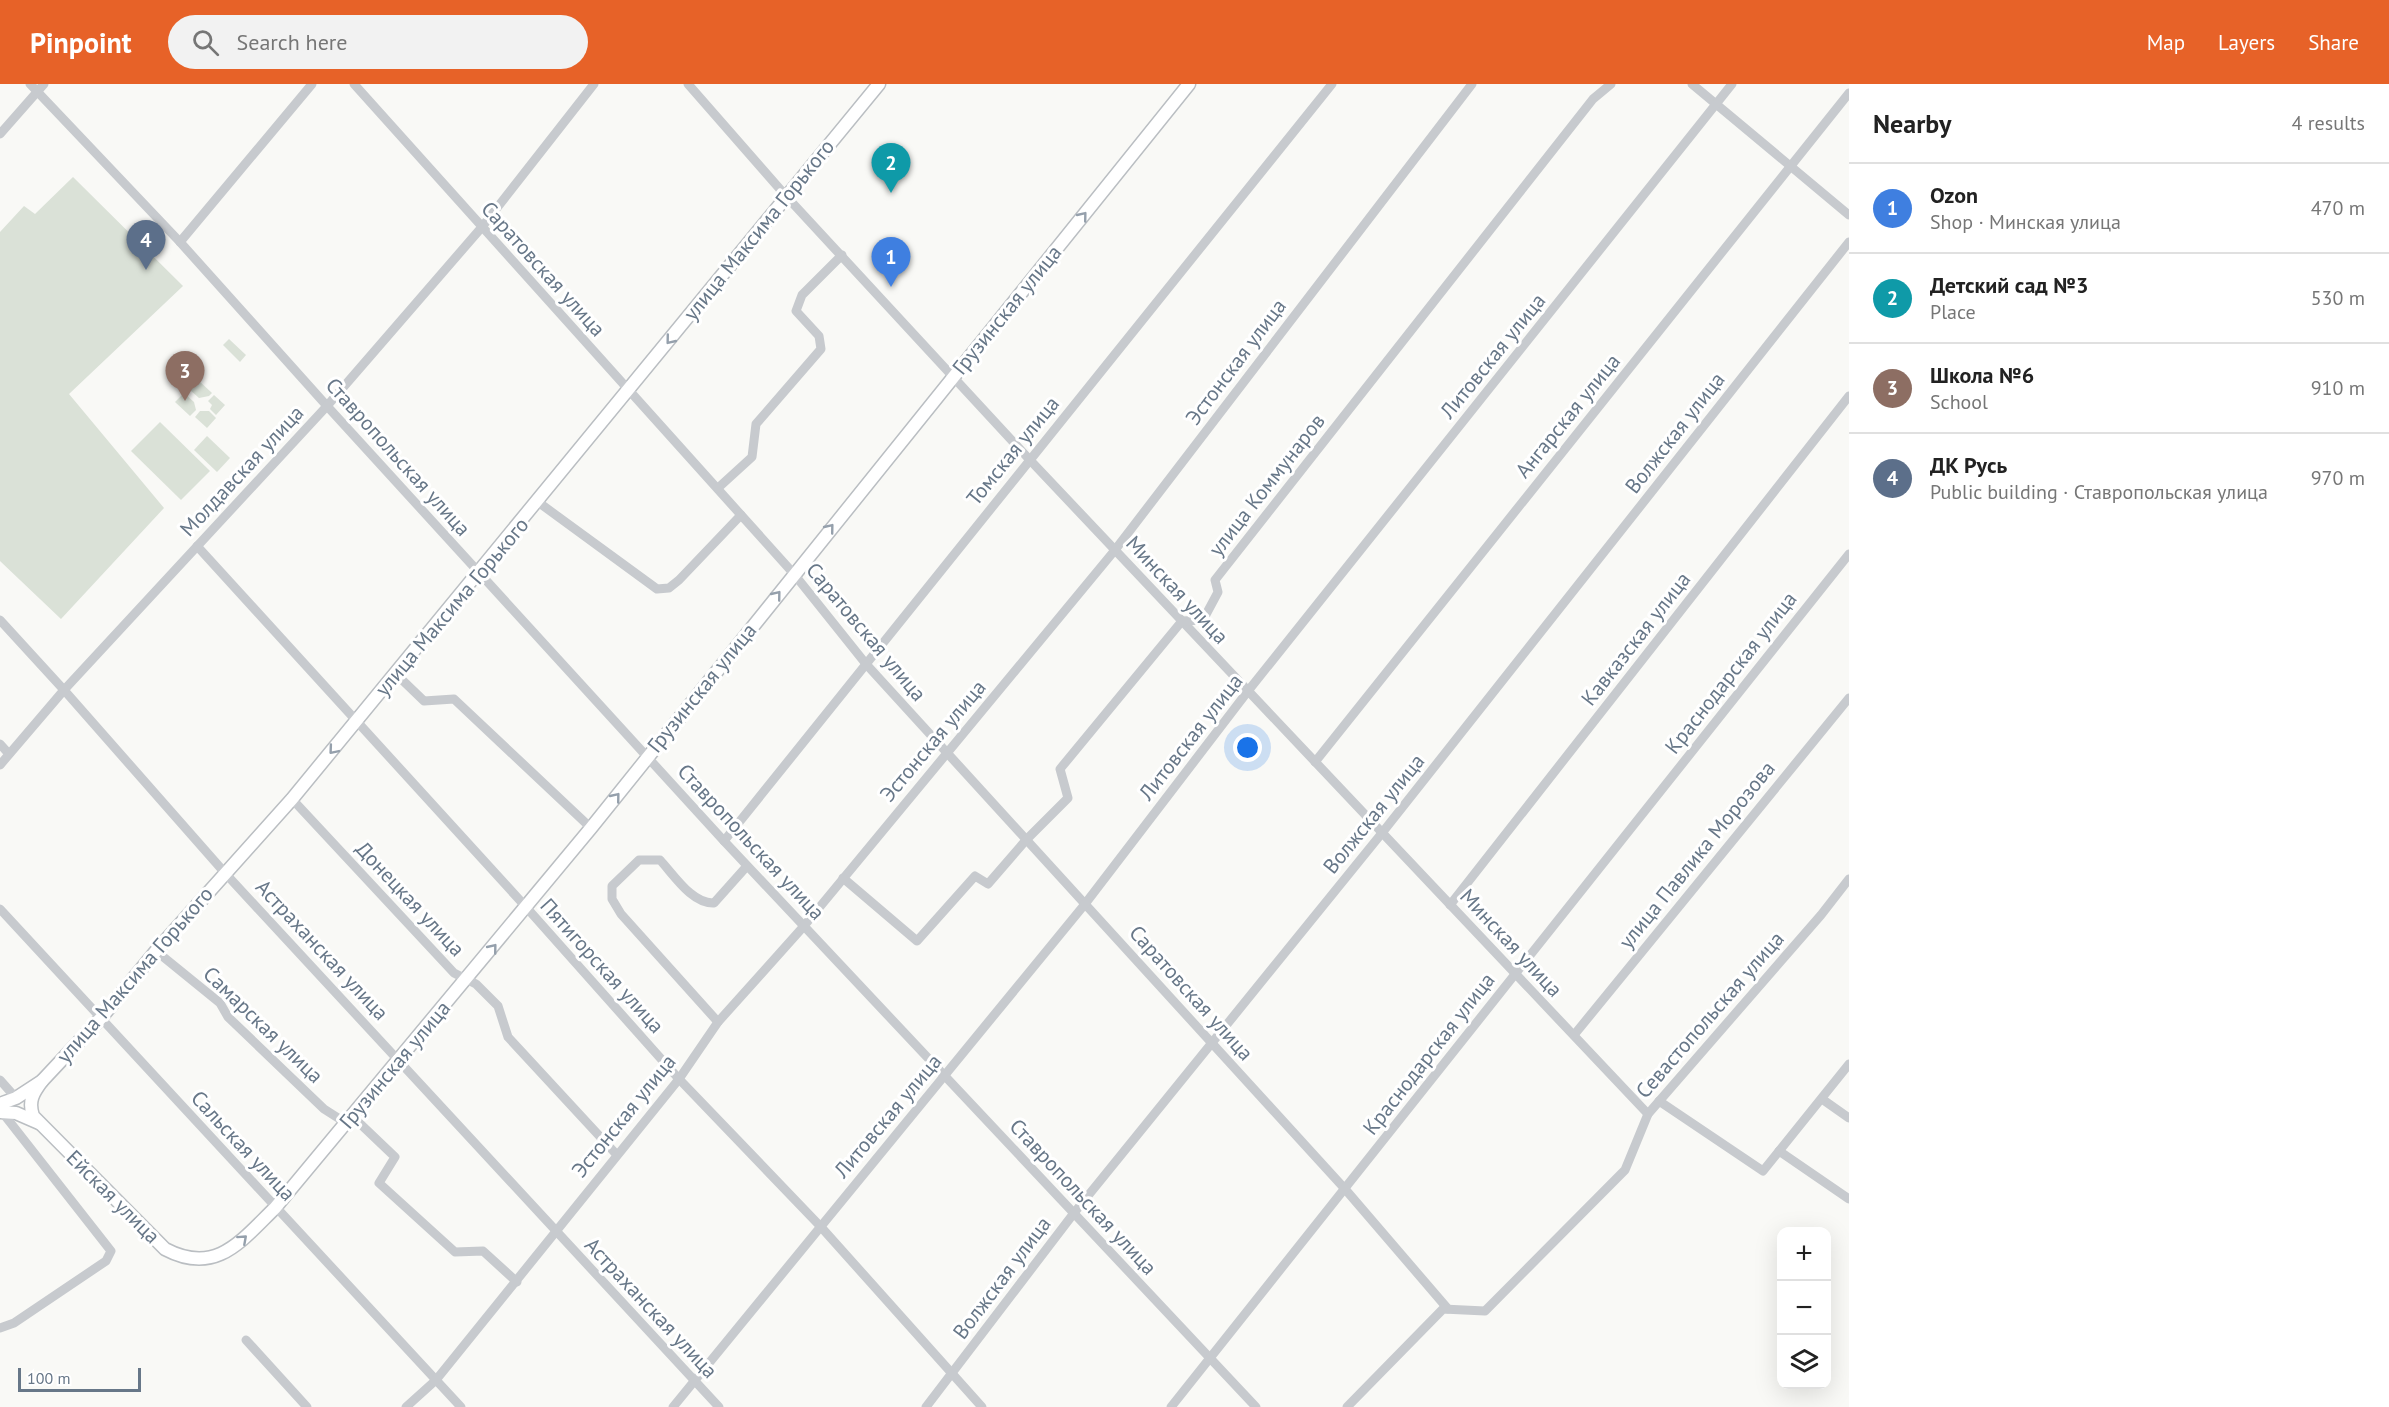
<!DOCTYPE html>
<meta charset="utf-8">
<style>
:root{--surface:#fff;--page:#f2f2f2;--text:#222;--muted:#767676;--line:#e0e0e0;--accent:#e76228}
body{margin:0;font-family:"PT Sans",sans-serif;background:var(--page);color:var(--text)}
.controls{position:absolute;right:18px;bottom:18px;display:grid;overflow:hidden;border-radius:12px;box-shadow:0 6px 24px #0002}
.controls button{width:54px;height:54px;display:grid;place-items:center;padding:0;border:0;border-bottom:2px solid var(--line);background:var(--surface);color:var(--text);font:30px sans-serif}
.scale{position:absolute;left:18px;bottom:15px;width:123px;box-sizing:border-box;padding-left:6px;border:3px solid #677788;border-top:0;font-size:16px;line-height:21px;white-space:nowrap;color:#677788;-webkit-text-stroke:4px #fff;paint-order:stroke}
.you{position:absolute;left:1248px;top:664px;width:21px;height:21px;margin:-15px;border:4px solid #fff;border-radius:50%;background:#1a73e8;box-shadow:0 0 0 9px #1a73e833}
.badge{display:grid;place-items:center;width:39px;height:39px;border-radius:50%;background:var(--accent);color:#fff;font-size:20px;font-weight:700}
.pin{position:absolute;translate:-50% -50px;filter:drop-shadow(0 2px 3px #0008)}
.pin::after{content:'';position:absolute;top:32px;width:21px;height:18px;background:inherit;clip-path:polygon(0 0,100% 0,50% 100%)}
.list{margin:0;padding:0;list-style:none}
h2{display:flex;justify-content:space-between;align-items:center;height:78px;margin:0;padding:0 24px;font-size:26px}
h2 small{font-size:20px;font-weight:400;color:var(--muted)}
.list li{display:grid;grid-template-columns:39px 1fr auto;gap:18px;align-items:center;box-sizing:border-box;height:90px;padding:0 24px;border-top:2px solid var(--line)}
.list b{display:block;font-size:22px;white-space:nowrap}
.list p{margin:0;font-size:20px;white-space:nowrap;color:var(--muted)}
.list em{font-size:20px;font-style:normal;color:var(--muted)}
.icon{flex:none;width:33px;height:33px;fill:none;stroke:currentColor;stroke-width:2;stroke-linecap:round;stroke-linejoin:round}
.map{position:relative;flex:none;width:1849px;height:1323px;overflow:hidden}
header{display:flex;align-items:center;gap:36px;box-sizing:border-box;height:84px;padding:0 30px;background:var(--accent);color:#fff}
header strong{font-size:28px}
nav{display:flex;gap:33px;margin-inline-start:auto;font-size:21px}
.search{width:420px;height:54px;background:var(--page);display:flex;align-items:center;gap:15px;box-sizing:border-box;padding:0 21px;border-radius:33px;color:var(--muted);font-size:22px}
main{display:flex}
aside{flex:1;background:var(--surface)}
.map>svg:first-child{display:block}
.green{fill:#dae1d7}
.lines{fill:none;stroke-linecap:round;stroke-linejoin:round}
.major-casing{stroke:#babec2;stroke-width:15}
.minor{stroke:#c7cace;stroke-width:9}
.major{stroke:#fff;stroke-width:12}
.oneway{stroke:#95a0ac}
.labels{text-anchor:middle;stroke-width:6;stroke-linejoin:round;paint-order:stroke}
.street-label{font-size:21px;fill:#677788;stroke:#fff}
</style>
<header>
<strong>Pinpoint</strong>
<div class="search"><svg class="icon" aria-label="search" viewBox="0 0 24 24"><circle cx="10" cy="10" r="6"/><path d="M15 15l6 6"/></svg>Search here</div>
<nav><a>Map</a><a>Layers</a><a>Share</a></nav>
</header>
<main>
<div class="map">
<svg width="1849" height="1323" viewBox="0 0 1849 1323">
<rect width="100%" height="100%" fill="#f9f9f6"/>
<g class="green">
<path d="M73,93L183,202L69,310L164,424L61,535L0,477V148L24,122L35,130Z"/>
<path d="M229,255L246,271L240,278L223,261Z"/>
<path d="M198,296L212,309L209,312L199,314L190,306Z"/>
<path d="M184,309L194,318L196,326L190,332L175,318Z"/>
<path d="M214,311L225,321L216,331L210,325L212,321L208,317Z"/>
<path d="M200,327H209L216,334L207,344L195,333Z"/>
<path d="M160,338L210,387L181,416L131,367Z"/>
<path d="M207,352L230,374L217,388L194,366Z"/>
</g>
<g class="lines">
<g class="major-casing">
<g id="major">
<path d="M42,997C33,1009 28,1017 33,1032L165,1165C216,1192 241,1157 275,1124L591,744L1189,0"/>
<path d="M0,1020L16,1014L42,997L101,934L156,867L292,715L879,0"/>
<path d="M0,1028L16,1029L39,1039"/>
</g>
</g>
<g class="minor">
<path d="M30,0L180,158L327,322L724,757L1256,1323"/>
<path d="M354,0L794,490L866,580L1345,1105L1448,1225"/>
<path d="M688,0L786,112L1029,375L1648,1030"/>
<path d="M1692,0L1849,131"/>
<path d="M0,50L44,0"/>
<path d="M180,158L312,0"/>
<path d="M718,404L752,373L756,340L821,265L819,252L796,227L802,211L842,171"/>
<path d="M538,418L657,505L669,504L679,496L741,431"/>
<path d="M197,462L526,823L679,995L821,1143L982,1323"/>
<path d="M0,536L64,606L225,789L719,1323"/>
<path d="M396,590L424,617L454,615L591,744"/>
<path d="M0,660L9,670"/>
<path d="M1315,678L1849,9"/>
<path d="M0,681L64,606L327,322L482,143L594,0"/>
<path d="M292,715L454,889L476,900L498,922L508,953L617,1071"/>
<path d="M724,757L1332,0"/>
<path d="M843,794L917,857L975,792L988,800L1026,756L1068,714L1060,685L1182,537L1203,536L1218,508L1215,496L1593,15L1611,0"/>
<path d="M1450,821L1849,312"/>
<path d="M0,825L461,1323"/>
<path d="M156,867L220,919L228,933L324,1025L346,1039"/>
<path d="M718,938L621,830L612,815V802L639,776H660C674,791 692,820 714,819L747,782"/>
<path d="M1574,951L1849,614"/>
<path d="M0,996L16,1014"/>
<path d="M1822,1015L1849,1034"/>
<path d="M1659,1017L1763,1087L1849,980"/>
<path d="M352,1032L395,1073L379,1099L455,1168L483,1167L517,1198"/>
<path d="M1779,1067L1849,1115"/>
<path d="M0,1244L14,1239L106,1177L111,1167L2,1028"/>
<path d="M246,1256L307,1323"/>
<path d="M406,1323L436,1296L679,995L718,938L804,842L1115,466L1472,0"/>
<path d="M673,1323L1085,820L1248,607L1732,0"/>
<path d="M926,1323L1074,1129L1382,749L1849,158"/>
<path d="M1171,1323L1849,470"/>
<path d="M1347,1323L1443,1225L1485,1227L1625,1086L1648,1030L1821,831L1849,795"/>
</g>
<use href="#major" class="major"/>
</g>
<defs><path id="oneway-chevron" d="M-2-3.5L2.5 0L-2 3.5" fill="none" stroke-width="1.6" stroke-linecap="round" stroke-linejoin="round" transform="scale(1.5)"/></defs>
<g class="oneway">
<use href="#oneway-chevron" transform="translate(1083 132) rotate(-51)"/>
<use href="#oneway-chevron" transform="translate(670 256) rotate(129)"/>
<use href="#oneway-chevron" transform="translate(830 444) rotate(-51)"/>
<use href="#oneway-chevron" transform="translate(777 511) rotate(-51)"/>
<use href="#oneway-chevron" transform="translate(333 666) rotate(130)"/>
<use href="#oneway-chevron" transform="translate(616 713) rotate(-51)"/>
<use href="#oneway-chevron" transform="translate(493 864) rotate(-51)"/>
<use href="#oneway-chevron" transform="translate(243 1155) rotate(-42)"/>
</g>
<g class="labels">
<g class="street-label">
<text transform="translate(759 146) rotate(-51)" y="7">улица Максима Горького</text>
<text transform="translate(543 185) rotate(48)" y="7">Саратовская улица</text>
<text transform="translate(1007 226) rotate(-51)" y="7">Грузинская улица</text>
<text transform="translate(1493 272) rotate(-51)" y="7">Литовская улица</text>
<text transform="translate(1236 278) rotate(-53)" y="7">Эстонская улица</text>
<text transform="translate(1568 332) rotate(-51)" y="7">Ангарская улица</text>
<text transform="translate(1675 349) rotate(-52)" y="7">Волжская улица</text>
<text transform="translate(1013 367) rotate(-51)" y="7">Томская улица</text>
<text transform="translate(398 373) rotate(48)" y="7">Ставропольская улица</text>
<text transform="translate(242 387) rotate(-47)" y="7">Молдавская улица</text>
<text transform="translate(1267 401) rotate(-52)" y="7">улица Коммунаров</text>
<text transform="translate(1177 506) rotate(47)" y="7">Минская улица</text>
<text transform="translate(452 523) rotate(-50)" y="7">улица Максима Горького</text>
<text transform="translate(866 548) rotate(50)" y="7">Саратовская улица</text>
<text transform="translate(1636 555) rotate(-52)" y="7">Кавказская улица</text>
<text transform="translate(1731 589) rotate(-52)" y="7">Краснодарская улица</text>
<text transform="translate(702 604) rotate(-51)" y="7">Грузинская улица</text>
<text transform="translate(1191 653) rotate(-52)" y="7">Литовская улица</text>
<text transform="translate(933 657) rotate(-50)" y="7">Эстонская улица</text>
<text transform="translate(1374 730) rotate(-51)" y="7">Волжская улица</text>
<text transform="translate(751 758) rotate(47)" y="7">Ставропольская улица</text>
<text transform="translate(1697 771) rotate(-51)" y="7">улица Павлика Морозова</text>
<text transform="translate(410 815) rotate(47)" y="7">Донецкая улица</text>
<text transform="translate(1511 859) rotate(47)" y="7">Минская улица</text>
<text transform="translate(322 866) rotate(47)" y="7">Астраханская улица</text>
<text transform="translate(602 882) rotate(48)" y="7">Пятигорская улица</text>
<text transform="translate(135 891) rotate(-49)" y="7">улица Максима Горького</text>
<text transform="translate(1191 909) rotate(48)" y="7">Саратовская улица</text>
<text transform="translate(1710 931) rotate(-49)" y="7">Севастопольская улица</text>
<text transform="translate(263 941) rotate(44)" y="7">Самарская улица</text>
<text transform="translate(1429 970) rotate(-52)" y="7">Краснодарская улица</text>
<text transform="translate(395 981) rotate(-50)" y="7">Грузинская улица</text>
<text transform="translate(624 1032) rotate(-51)" y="7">Эстонская улица</text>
<text transform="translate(888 1032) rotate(-50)" y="7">Литовская улица</text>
<text transform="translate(243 1062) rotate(47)" y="7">Сальская улица</text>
<text transform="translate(113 1113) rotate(45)" y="7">Ейская улица</text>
<text transform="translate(1083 1113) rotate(47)" y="7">Ставропольская улица</text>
<text transform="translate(1002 1194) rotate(-53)" y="7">Волжская улица</text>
<text transform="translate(651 1224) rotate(47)" y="7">Астраханская улица</text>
</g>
</g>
</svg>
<div class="controls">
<button>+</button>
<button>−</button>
<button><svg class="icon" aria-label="layers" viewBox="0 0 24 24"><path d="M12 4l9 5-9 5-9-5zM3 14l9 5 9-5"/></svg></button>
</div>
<div class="scale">100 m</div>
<div class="you"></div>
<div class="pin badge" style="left:891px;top:203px;background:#3f7fe0">1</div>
<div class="pin badge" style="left:891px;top:109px;background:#0f9aa8">2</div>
<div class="pin badge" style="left:185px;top:317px;background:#8d6e63">3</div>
<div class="pin badge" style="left:146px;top:186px;background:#5c6f8a">4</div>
</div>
<aside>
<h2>Nearby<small>4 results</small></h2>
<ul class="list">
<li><span class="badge" style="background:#3f7fe0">1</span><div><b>Ozon</b><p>Shop · Минская улица</p></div><em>470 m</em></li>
<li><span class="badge" style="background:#0f9aa8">2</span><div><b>Детский сад №3</b><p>Place</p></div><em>530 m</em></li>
<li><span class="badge" style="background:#8d6e63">3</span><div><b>Школа №6</b><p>School</p></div><em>910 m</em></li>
<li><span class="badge" style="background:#5c6f8a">4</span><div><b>ДК Русь</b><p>Public building · Ставропольская улица</p></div><em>970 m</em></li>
</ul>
</aside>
</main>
